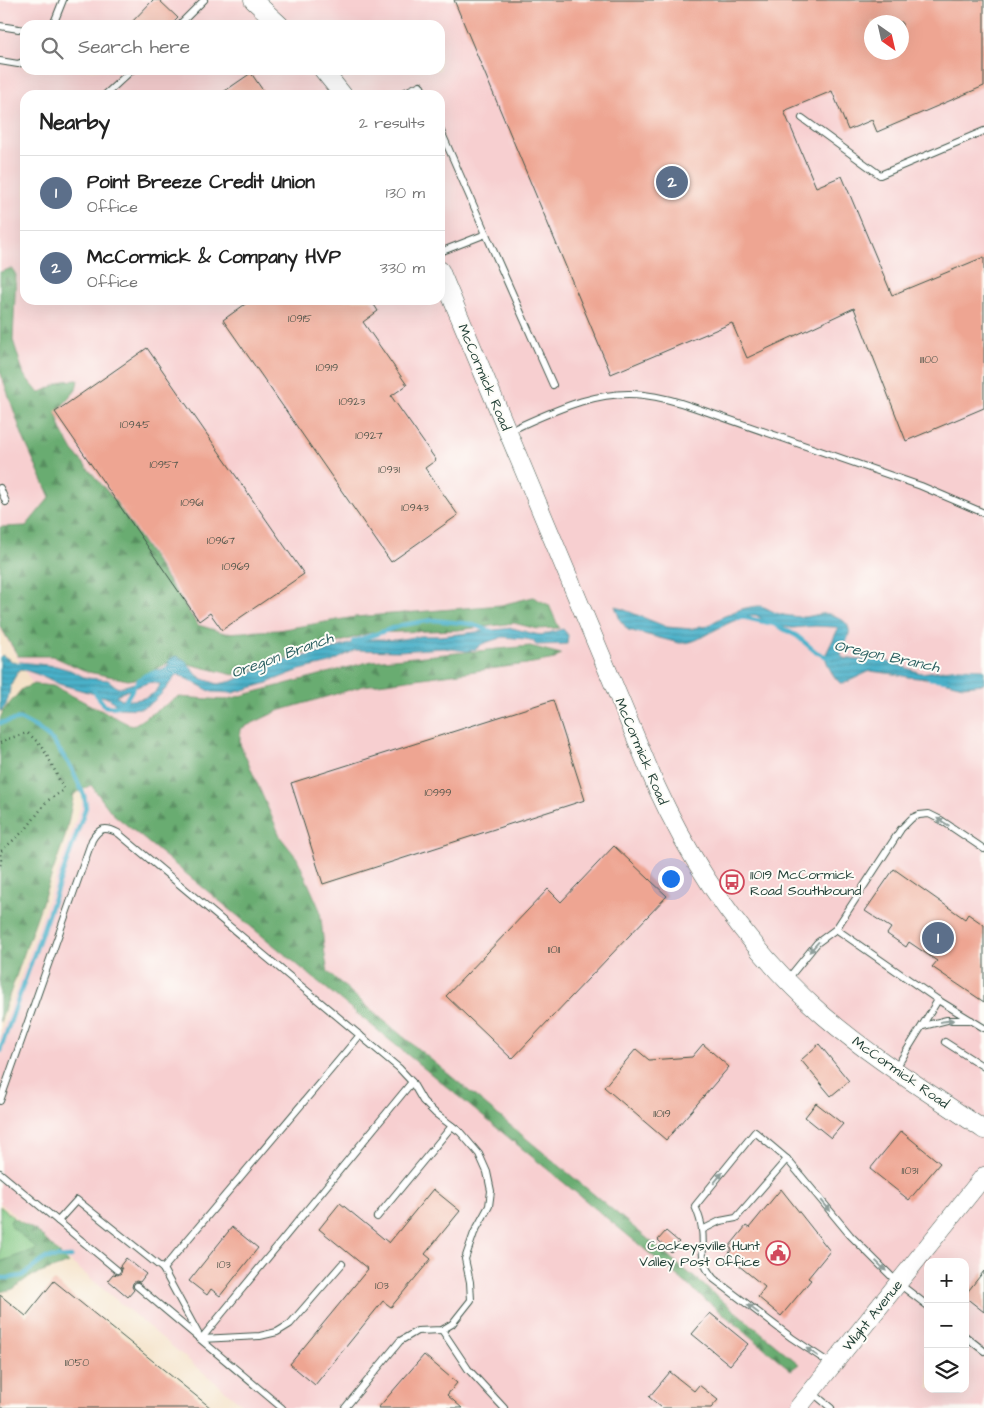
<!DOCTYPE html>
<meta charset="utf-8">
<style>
:root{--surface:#fff;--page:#f2f2f2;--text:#222;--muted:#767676;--line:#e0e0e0;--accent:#db2777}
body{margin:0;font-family:"Architects Daughter",sans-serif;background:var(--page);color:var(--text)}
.controls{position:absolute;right:15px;bottom:15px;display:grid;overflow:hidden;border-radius:10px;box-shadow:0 5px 20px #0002}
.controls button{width:45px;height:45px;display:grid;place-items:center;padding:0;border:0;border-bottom:1px solid var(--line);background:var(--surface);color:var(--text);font:25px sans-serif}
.compass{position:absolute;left:864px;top:15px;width:45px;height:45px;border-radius:50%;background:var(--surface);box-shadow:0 5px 20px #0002;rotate:146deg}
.you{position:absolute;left:670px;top:878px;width:18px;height:18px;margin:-12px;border:4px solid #fff;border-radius:50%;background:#1a73e8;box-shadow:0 0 0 8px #1a73e833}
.badge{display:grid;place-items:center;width:32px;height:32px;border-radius:50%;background:var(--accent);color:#fff;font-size:16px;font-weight:700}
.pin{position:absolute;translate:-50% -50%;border:2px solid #fff;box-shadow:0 1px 5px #0006}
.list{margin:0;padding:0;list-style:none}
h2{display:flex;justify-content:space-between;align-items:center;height:65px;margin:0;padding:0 20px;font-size:21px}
h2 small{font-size:16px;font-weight:400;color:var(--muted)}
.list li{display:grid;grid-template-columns:32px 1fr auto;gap:15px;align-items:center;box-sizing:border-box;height:75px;padding:0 20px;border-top:1px solid var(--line)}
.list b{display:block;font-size:19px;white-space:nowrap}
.list p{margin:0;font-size:16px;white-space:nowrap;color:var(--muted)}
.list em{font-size:16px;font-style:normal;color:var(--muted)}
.icon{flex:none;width:28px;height:28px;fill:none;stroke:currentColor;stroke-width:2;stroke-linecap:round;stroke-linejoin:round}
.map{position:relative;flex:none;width:984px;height:1408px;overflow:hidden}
.search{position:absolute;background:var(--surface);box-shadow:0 5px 20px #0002;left:20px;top:20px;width:425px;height:55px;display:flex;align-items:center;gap:12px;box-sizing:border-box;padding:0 18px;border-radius:15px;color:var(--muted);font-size:19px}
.panel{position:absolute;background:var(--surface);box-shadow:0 5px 20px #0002;left:20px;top:90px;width:425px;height:215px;border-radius:15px}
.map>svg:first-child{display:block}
.built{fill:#f7cfd0;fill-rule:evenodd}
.green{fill:#82c883;stroke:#50825c}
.forest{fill:url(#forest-firs);stroke:#447452}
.water{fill:url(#water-rules);stroke:#34767e;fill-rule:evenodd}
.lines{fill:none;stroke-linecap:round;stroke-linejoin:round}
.stream{stroke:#4ab0c9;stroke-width:4.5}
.building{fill:#eea592;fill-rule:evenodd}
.lane-casing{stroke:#3f564a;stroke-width:8}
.secondary-casing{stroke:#3f564a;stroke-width:19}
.path{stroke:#3f564a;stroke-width:2.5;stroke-dasharray:1 4;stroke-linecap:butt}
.lane{stroke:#fff;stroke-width:6}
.secondary{stroke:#fff;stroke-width:18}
.oneway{fill:#8f9e9a}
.labels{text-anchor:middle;stroke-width:4;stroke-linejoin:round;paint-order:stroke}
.number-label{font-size:11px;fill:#53574c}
.street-label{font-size:14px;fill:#1f3d34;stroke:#fdfcf7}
.poi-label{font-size:14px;fill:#1f3d34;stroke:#fdfcf7;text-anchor:start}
.water-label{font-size:15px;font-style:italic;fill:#2c6061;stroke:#fdfcf7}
</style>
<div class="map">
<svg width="984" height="1408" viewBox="0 0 984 1408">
<defs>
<pattern id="forest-firs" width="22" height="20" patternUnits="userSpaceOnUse" patternTransform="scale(1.25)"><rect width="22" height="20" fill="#69ac71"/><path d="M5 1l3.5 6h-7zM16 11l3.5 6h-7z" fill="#568d5e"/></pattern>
<pattern id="water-rules" width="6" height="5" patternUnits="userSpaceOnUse" patternTransform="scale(1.25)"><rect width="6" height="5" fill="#4ab0c9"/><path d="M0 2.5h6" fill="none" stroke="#3d90a4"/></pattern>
</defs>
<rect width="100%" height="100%" fill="#fdfcf7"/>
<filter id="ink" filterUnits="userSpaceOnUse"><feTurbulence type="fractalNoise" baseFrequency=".02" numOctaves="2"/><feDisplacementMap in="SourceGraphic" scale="10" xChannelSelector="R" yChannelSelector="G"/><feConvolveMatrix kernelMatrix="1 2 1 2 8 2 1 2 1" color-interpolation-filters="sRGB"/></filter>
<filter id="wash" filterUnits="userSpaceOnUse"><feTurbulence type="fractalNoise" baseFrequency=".0096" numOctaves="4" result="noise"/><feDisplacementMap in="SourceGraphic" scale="20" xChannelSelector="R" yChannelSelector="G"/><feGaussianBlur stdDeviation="1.12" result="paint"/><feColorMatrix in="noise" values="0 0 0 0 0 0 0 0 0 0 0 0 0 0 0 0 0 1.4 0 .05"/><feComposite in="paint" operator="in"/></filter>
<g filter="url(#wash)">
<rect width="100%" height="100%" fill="#f4e1c6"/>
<path class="built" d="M0,0H984V1408H246L0,1203V1036L89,782L0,628ZM872,22H902V52H872ZM25,25H440V70H25ZM25,95H440V300H25ZM928,1262H965V1389H928Z"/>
<path class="green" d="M0,1206L14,1218L10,1221L37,1249L0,1262Z"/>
<g class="forest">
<path d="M12,268L16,275L13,340L24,375L39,393L64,381L78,380L76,390L56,413L62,431L73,451L113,498L198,625L225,633L278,630L355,617L501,605L533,597L549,605L559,628L537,629L514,623L458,630L369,633L234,675L172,660L142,678L128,680L88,672L52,656H18L0,626V527L26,526L50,497L23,437L0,371V272Z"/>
<path d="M530,646L561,654L555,659L527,664L363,686L278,711L240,729V744L281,838L297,858L320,910L325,956L328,972L377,1015L799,1364L791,1370L585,1200L112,813L91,785L74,794L65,837L0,1022V719L3,711L22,689L34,684L53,686L132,726L178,697L225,700L372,661Z"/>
<path d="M14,1218L38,1232L69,1263L29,1277L13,1289L0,1292V1262L37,1249L11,1226L10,1221Z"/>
</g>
<g class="water">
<path d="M615,606L667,627L692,629L700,626L705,627C722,617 738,607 759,606C766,606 773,613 780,614C786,616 793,616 799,617C810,618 820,612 829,614C835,615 846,621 848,626C853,635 842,646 841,655L843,658L858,660H883L921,673L959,668L984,669V684L963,686L939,680L908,677L894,674L870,671L845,683H840C832,675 828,667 825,656L838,629L836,627L815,626L792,628L768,623L756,615H751C738,618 725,625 713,631C701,637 693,644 679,643L628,630L620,620Z"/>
<path d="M512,628L535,634L541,635L563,629L568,635L567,644L536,645L533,641L526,639L503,637L482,644L476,649L467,651L443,648L399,651L355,650L330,663L300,670L284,676L267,683L233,693L212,692L179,675H176C169,685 154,706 140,708C133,709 126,708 119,708L109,698L59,684L45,677L22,669L19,670L12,682L6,705L0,712V657L2,655L15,663L20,662L56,666L70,670L86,678L108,680L118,688L141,681L156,670L166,668L171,658L176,656L184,659L197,675L203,679L218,684L233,681L268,665L323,652L362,640L377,639L395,640L421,636H441ZM153,682L160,684C157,698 135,701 123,700L120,699L116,695L147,683Z"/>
</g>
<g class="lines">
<g class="stream">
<path d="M738,618L742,617L774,624L797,636L816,652L829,658"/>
<path d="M353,642L402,625L433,620L471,624L493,632"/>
<path d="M929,678L946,680"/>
<path d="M94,691L105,706C129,711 126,693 139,680C144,675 150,673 157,672"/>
<path d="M0,723L20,719L37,728L53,741L71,767L84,795L86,807L0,1051"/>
<path d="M0,1278H9L22,1276L46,1258L71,1257"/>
</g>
</g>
<g id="blocks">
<g class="building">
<path d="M153,0H159L178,18L171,25H129Z"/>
<path d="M454,0H984V86L877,132L872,120L848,130L832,91L784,111L816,187L842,176L892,295L984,257V408L906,441L854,308L747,358L732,323L611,374ZM872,22H902V52H872Z"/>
<path d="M251,73L266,95H219Z"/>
<path d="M251,300H371L378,311L363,322L407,385L391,396L436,460L425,468L458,515L391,562L223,320Z"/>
<path d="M147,348L304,574L222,630L210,613L199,621L55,412Z"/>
<path d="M553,700L585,800L323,884L291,783Z"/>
<path d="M614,846L667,896L512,1059L446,996L548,889L561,902Z"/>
<path d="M894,869L965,919L968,914L984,925V1002L932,967L937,961L909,942L906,947L887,934L891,928L865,911Z"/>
<path d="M703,1044L729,1067L666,1140L604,1087L636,1049L649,1060L692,1057Z"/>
<path d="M819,1044L849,1081L831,1096L801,1060Z"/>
<path d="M816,1103L843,1124L831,1138L805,1117Z"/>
<path d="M901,1131L940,1163L909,1200L870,1169Z"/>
<path d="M433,1189L460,1211L425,1254L431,1259L391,1307L383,1301L315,1385L290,1364L368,1269L319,1229L340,1203L389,1243Z"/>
<path d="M781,1189L830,1251L808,1278L811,1280L781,1316L758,1297L765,1287L727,1256L732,1249L729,1247L746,1226L749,1228Z"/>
<path d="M232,1227L258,1248L220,1296L211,1289L207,1295L189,1281Z"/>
<path d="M666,1231L679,1242L671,1252L658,1240Z"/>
<path d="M126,1258L146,1274L140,1282L136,1281L133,1283L132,1287L134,1290L128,1297L108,1280L113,1274L118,1275L121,1273L122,1269L120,1266Z"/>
<path d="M984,1271V1312L965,1297V1295Z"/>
<path d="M54,1281L211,1408H0V1295L26,1316Z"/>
<path d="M710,1313L748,1344L730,1365L692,1334Z"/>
<path d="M424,1355L457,1383L447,1395L462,1408H378Z"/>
<path d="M670,1372L694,1391L699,1385L718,1400L711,1408H662L649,1397Z"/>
</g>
</g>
</g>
<g filter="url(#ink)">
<use href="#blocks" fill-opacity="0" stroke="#3f564a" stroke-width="1"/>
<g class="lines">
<g class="lane-casing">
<g id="lane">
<path d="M53,25L63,0"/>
<path d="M179,25L204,0"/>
<path d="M0,26L25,30"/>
<path d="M0,61L18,64L25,61"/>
<path d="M105,95L132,70"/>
<path d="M399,95L420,85L425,95"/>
<path d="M802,118L880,175L984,131"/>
<path d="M440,129L486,234L440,252"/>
<path d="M486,234L553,385"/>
<path d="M509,431C552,412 596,389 644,395C662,397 679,402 696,408L921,486L984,513"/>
<path d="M0,488L6,502"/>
<path d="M836,929L938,1000"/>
<path d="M787,980L817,943L836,929L901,829L912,818L919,815L929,814L941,820L984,849"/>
<path d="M923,1026L947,1020H971"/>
<path d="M945,1042L984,1067"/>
<path d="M896,1068L938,1000L984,1028"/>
<path d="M0,1101L92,840C99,828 105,826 118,833L399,1068L412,1082L423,1101L435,1113L460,1132L479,1154L487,1172L491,1191L489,1206L474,1233L465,1259L470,1282L471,1300L452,1324L442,1330L417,1331L400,1341L345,1408"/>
<path d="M0,1173L117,1270"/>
<path d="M377,1217L452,1126"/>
<path d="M58,1221L77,1200L163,1269L201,1339"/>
<path d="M702,1230L720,1221L736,1218L787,1159"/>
<path d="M163,1269L360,1035"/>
<path d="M137,1286L282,1408"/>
<path d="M442,1330L468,1369L504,1408"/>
<path d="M965,1336L984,1351"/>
<path d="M201,1339L412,1082"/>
<path d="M201,1339L260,1336L277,1332L290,1324L342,1264"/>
<path d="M831,1364L792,1338L714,1279C697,1259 705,1252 702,1229C701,1222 698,1213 695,1206L755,1132L787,1159L850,1235L898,1283L928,1306"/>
<path d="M813,1393L831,1408"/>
</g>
</g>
<g class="secondary-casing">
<g id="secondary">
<path d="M253,0L280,25"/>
<path d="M323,70L343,95"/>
<path d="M440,270L656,786C696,873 751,952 824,1016C874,1059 930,1093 984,1130"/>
<path d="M798,1408L984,1176"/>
</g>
</g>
<path class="path" d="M0,743L7,739L27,733C46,746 54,770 64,790L47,801L26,829L0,852L1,860L0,869"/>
<use href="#lane" class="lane"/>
<use href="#secondary" class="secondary"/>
</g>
<defs><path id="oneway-solid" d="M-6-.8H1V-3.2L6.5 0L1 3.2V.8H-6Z" transform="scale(1.25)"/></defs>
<g class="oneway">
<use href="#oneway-solid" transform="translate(943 822) rotate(-149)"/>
<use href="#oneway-solid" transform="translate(814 947) rotate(132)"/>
<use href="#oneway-solid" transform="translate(947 1021) rotate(-8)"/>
<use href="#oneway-solid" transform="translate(718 1178) rotate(-51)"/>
<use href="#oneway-solid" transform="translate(826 1206) rotate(51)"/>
<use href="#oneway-solid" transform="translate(881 1266) rotate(44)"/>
<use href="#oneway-solid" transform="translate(753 1309) rotate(-143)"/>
<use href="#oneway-solid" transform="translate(812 1352) rotate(-146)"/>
</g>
</g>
<defs>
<g id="bus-ring" transform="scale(1.25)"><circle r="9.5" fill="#fdfcf7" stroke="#d1495b" stroke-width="1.5"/><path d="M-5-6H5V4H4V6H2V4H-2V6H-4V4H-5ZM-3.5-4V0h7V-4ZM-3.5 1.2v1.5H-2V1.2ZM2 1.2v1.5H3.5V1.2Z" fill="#d1495b"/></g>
<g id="civic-ring" transform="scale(1.25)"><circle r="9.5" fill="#fdfcf7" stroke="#d1495b" stroke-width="1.5"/><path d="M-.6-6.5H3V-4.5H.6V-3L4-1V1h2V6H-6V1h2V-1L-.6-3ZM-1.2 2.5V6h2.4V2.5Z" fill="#d1495b"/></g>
</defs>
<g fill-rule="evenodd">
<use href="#bus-ring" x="732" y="882"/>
<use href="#civic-ring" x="778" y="1253"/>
</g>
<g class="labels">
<g class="number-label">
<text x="300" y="322">10915</text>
<text x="929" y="363">11100</text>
<text x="327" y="371">10919</text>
<text x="352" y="405">10923</text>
<text x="135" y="428">10945</text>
<text x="369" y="439">10927</text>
<text x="164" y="468">10957</text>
<text x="389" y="473">10931</text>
<text x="192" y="506">10961</text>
<text x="415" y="511">10943</text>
<text x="221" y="544">10967</text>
<text x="236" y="570">10969</text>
<text x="438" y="796">10999</text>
<text x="554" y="953">11011</text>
<text x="662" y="1117">11019</text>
<text x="910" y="1174">11031</text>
<text x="224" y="1268">103</text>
<text x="382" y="1289">103</text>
<text x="77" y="1366">11050</text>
</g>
<g class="street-label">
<text transform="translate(485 377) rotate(67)" y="5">McCormick Road</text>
<text transform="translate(642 751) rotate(67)" y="5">McCormick Road</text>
<text transform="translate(901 1072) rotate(35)" y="5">McCormick Road</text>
<text transform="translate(872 1315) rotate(-51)" y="5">Wight Avenue</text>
</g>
<g class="poi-label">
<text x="750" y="879">11019 McCormick<tspan x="750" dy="16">Road Southbound</tspan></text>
<text x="760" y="1250" text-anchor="end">Cockeysville Hunt<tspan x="760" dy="16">Valley Post Office</tspan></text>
</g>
<g class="water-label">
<text transform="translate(282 655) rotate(-20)" y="5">Oregon Branch</text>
<text transform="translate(887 656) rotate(12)" y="5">Oregon Branch</text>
</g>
</g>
</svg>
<div class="controls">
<button>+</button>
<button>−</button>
<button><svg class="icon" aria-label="layers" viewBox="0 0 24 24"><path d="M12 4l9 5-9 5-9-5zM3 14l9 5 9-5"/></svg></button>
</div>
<svg class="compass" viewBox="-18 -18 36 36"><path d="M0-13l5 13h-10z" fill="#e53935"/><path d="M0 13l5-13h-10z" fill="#767676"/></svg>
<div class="you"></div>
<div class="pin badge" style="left:938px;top:938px;background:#5c6f8a">1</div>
<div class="pin badge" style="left:672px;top:182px;background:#5c6f8a">2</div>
<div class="search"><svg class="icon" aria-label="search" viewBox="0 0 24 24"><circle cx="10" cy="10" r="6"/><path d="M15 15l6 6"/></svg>Search here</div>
<section class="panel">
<h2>Nearby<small>2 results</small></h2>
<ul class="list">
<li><span class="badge" style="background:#5c6f8a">1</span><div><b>Point Breeze Credit Union</b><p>Office</p></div><em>130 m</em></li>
<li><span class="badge" style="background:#5c6f8a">2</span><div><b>McCormick &amp; Company HVP</b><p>Office</p></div><em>330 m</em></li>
</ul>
</section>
</div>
